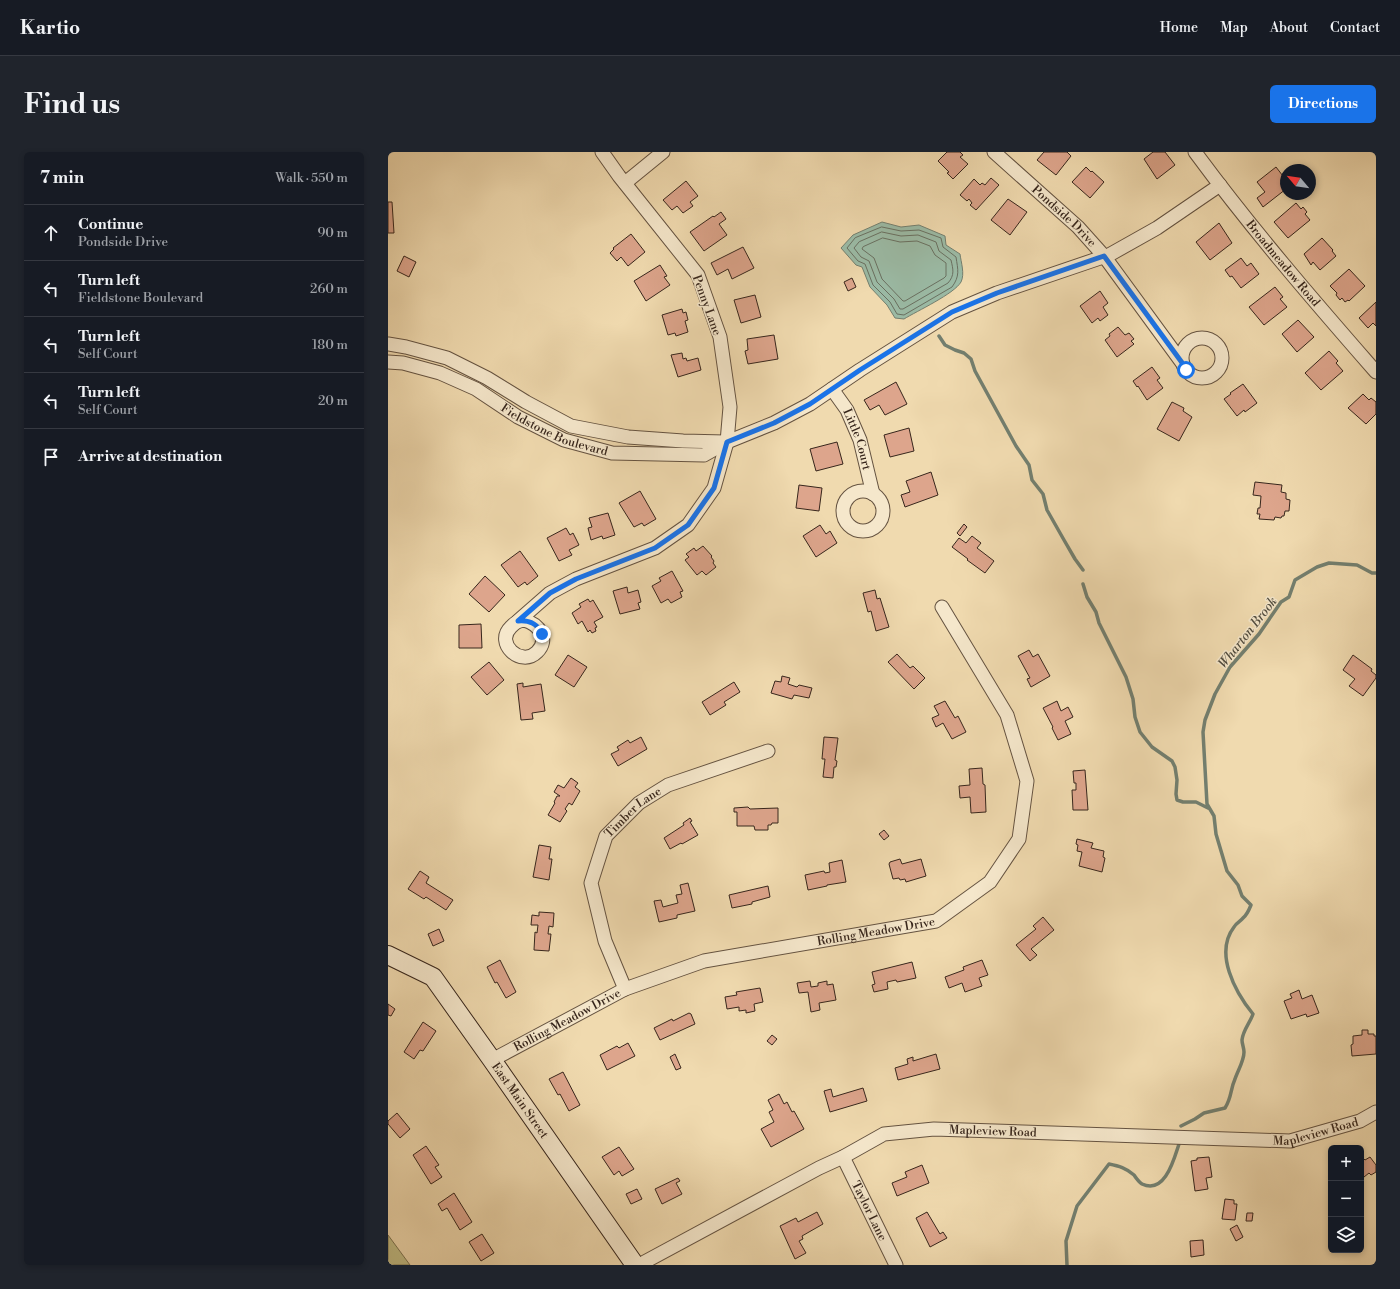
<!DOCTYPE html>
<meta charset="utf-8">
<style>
:root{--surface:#171b24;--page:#20242c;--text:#f1f3f6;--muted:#9ea1a6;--line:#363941;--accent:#1a73e8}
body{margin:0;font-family:"Libre Bodoni",serif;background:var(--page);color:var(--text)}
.controls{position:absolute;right:12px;bottom:12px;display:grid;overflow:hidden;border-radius:6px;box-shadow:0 2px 6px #0003}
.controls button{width:36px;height:36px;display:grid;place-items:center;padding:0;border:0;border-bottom:1px solid var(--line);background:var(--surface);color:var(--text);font:20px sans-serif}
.compass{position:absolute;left:892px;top:12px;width:36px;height:36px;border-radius:50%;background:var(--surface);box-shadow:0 2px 6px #0003;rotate:299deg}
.stop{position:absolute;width:12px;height:12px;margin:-9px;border:3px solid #1a73e8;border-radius:50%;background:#fff}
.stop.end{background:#1a73e8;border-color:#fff;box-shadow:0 1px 4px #0008}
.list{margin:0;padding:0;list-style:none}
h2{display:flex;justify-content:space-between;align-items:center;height:52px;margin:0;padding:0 16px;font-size:17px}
h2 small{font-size:13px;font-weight:400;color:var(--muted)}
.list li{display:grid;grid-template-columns:26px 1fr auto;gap:12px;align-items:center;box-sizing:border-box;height:56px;padding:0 16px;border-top:1px solid var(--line)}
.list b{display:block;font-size:15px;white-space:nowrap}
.list p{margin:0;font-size:13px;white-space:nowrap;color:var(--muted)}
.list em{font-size:13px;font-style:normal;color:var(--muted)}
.icon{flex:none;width:22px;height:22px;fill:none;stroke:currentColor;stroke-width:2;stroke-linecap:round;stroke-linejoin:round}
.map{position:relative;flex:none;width:988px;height:1113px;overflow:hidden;border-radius:6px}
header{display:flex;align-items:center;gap:24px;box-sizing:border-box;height:56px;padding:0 20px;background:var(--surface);border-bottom:1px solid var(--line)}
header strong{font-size:19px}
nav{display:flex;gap:22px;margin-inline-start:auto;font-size:14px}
.intro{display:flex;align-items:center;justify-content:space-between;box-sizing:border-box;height:96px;padding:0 24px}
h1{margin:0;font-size:28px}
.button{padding:10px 18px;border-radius:6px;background:var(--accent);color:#fff;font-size:14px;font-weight:700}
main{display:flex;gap:24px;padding:0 24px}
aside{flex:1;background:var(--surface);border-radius:6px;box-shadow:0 2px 6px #0003}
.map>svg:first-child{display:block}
.green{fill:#c1bd86;stroke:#7c7251}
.water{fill:#9bbba6;stroke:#737f6f}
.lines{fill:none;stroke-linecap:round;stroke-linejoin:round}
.shore{stroke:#697061;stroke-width:1}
.stream{stroke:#737f6f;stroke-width:3.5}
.building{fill:#dda58c;stroke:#37261c}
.minor-casing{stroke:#655341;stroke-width:15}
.secondary-casing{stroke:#37261c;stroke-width:20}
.minor{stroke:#f5e7cb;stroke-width:13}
.secondary{stroke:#f5e7cb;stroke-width:18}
.route{stroke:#1a73e8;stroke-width:5}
.labels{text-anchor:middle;stroke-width:3;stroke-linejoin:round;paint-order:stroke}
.street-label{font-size:12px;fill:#37261c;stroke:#f5e7cb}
.water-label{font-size:13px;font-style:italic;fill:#504b3e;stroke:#f5e7cb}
</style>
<header>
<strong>Kartio</strong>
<nav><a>Home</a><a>Map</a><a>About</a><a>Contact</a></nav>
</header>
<div class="intro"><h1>Find us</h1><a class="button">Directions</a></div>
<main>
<aside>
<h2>7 min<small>Walk · 550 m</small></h2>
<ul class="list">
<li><svg class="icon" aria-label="ahead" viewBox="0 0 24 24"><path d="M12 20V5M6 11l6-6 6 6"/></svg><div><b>Continue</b><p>Pondside Drive</p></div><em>90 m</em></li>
<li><svg class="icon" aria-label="left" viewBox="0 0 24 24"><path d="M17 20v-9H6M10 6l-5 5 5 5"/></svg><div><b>Turn left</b><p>Fieldstone Boulevard</p></div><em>260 m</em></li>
<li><svg class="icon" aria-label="left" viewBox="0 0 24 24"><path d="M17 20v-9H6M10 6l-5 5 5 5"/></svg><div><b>Turn left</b><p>Self Court</p></div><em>180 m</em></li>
<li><svg class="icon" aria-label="left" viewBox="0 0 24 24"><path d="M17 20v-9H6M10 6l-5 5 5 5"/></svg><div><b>Turn left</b><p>Self Court</p></div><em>20 m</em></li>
<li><svg class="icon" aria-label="arrive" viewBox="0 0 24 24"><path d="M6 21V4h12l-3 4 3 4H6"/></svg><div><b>Arrive at destination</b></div></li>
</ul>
</aside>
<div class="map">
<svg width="988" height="1113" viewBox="0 0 988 1113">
<rect width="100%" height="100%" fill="#f0daaf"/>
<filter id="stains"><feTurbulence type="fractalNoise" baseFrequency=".005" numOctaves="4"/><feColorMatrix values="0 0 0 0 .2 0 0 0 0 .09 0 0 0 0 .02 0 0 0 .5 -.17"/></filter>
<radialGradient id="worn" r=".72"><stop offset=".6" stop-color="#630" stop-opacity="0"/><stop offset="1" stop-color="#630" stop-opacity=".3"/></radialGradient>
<path class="green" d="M0,1083L22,1113H0Z"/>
<path class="water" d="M494,70L513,75L531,73L557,84L558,93L572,102C573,110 577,122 573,130C566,142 529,159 516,167L507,166L499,153L482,135L474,115L468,113L453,96L465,83Z"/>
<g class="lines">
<g class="shore">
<path d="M494,75L513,79L531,78L553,86L555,95L568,105C570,118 572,124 564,135L516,163L509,162L502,150L485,133L477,112L470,109L459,96L467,86Z"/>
<path d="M494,80L513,84L530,83L548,90L551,99L563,108C565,117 567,123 560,131L515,157H512L506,147L489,130L481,109L473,105L466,96L471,90Z"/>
<path d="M495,86L512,90L529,89L542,94L547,103L558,111V124L556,126L517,149H515L494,127L486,106L474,97L475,95Z"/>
</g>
<g class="stream">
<path d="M551,184L557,193L567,198L576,201L583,207L587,219L628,294L641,313L644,328L655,342L659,358L676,388L687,407L695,418"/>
<path d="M695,432L699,445L708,460L711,471L738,525L745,547L747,565L752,580L764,595L784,609L787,615L789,628L788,642L789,648L795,650H808L820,656"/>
<path d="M793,974L807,967L816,961L837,956C844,945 842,938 847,927C850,918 856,909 856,900C856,896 854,892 854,888C855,878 862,871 865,862C847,840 826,801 846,775C848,771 853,769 855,766C859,763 861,758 863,753L854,744L850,733L839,719L828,682L826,664L819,652L815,580L817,568L827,542L842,515L871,482L893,450L901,445L907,428L929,415L941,411L969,413L984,421H988"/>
<path d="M679,1113L678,1089L689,1054L721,1012C731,1014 738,1016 746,1023C748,1026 751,1030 754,1032C777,1043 786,1007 791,992"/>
</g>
</g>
<g class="building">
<path d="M559,0H572L575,3L572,5L580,12L565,27L559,21L561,20L550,9Z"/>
<path d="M656,0H679L683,4L668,23L649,8Z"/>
<path d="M765,0H777L787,13L769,27L756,7Z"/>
<path d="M698,15L703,20L704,19L716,30L702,46L684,30Z"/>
<path d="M888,15L898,28V37L875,55L869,46L877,40L869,30Z"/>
<path d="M603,26L611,33L588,58L582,53L584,51L581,47L579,49L572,43L586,27L592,33L594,31L597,33Z"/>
<path d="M298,29L310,44L302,50L305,54L295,61L289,54L284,58L275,48Z"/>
<path d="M620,47L639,60L622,83L603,68Z"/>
<path d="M0,50H4L6,81H0Z"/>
<path d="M908,51L913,57L915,55L919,60L917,62L922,68L900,86L886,70Z"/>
<path d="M333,60L338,67L331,72L339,83L316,99L302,80L325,64L326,65Z"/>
<path d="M831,71L844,91L822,108L808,90Z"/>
<path d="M243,82L257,100L240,114L233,105L229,109L222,101L226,97L225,96Z"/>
<path d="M934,86L945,98L944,99L948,104L932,118L925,110L923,113L916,102Z"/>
<path d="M355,95L366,116L344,127L340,117L329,123L323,111Z"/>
<path d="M16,104L28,110L21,125L9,119Z"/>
<path d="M853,106L859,114L863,111L871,122L853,136L844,124L842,125L837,118Z"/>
<path d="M272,113L279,124L276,125L282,133L258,149L246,129Z"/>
<path d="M961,117L977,134L961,149L960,148L957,150L954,146L952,148L948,143L949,141L942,134Z"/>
<path d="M464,126L468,135L460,139L456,130Z"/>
<path d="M887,135L895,145L892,147L899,155L876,173L861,155Z"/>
<path d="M712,139L720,151L715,155L720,163L712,169L710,166L704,171L692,154Z"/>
<path d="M367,143L373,165L353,171L346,148Z"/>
<path d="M988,150V174L985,171L980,176L971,166Z"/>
<path d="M294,157L295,161L298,160L300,168L297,169L300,180L288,184L287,181L280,183L274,163Z"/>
<path d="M910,168L926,185L909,200L894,182Z"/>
<path d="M730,175L737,183L741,181L746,187L743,189L746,192L729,205L717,188L722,184L721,182Z"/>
<path d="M386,183L390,207L360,212L357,199L360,198L359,187Z"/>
<path d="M941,199L950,209L948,211L955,219L933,238L917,221Z"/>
<path d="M294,201L295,207L298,206L299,209L310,206L313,218L290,225L283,203Z"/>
<path d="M764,215L772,226L769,228L775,236L759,248L750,234L749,235L745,229Z"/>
<path d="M508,230L519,252L497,263L491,253L482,258L476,248Z"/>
<path d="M855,232L869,251L857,260L856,258L849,264L836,247L843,242L842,241Z"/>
<path d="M975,242L981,248L983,246L988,250V262L978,272L960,256Z"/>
<path d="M784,250L796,256L795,259L804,265L791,289L769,277Z"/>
<path d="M521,276L526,299L502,305L496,283Z"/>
<path d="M449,290L455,312L428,319L422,297Z"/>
<path d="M543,320L550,343L517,355L513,343L522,340L518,329Z"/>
<path d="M867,330L894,333L893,340L898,341V347L902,348L901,359H897L896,364H894L893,366L887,365L886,368L871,367L872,362H869L870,356H872L873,344L865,343Z"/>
<path d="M411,333L434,336L431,359L408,356Z"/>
<path d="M252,339L268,367L256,374L254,371L246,375L231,351Z"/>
<path d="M220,361L227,383L215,387L214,384L203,388L200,376L204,375L201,366Z"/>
<path d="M576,372L579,375L572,384L569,381Z"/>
<path d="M432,373L438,382L442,379L449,391L428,405L415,384Z"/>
<path d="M178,376L182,383L185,381L191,393L181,398L184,403L171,409L159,386Z"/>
<path d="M584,384L593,391L589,396L606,409L597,421L579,408L580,407L564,395L571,386L578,391Z"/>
<path d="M315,394L324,404L323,405L326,409L325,411L328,415L318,423L314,419L309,423L297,408L301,405L298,402L306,396L308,399Z"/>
<path d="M132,399L150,424L139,433L137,430L130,435L113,413Z"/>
<path d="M284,419L295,439L292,440L294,445L283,451L280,447L273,451L264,434L273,429L271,426Z"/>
<path d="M97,424L117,443L101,460L81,442Z"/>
<path d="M239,435L240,441L250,438L253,450L250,451L252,457L232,462L225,439Z"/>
<path d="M487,438L489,447L492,446L501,475L488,479L483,459L480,460L475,441Z"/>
<path d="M200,447L202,450L205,448L215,465L206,470L209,475L207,476L208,479L204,481L202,478L200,480L194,469L190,472L184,461L193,455L191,452Z"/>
<path d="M93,472L94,496H71V473Z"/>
<path d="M641,498L645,505L650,502L662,524L643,535L639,527L642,526L630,504Z"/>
<path d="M509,502L522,516L525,514L537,526L526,537L500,510Z"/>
<path d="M180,503L199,515L186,535L167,523Z"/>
<path d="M965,503L984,517L983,519L988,523V526L975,544L961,534L967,527L955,518Z"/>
<path d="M101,510L116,528L99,543L83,525Z"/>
<path d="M394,524L402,526L400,532L409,535L411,533L424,536L421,546L406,543L404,547L383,541L387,529L393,530Z"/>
<path d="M346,530L352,540L336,550L338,553L322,563L314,550Z"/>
<path d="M135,531V535L153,532L157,559L144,561L145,567L133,568L129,532Z"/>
<path d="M557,549L567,566L570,564L578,580L564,587L555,571L548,575L544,566L551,563L546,554Z"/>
<path d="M669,549L673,559L680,555L685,565L677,569L683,582L670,588L664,576L665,575L655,556Z"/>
<path d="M253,585L259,597L230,614L223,602L231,598L229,595L240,588L242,591Z"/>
<path d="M436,585L450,586L447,608L449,609L448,615H446L445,626L435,625L437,607H434Z"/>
<path d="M594,616L595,632L597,633L598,660L583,661L582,645L572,646L571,634L582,633L581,617Z"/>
<path d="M697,618L700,658H685L684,638H688V631H686L685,619Z"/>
<path d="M183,626L190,631L187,635L192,639L184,653L181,651L177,657L179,659L172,670L160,663L167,651L166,650L169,644H172L166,640L170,633L176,636Z"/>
<path d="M360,655L362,657L390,656V671H384L383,673H380V678H367L366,674H349V660H346V656Z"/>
<path d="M302,666L304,669L302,670L310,683L294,692L293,691L282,697L276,686L296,673L295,671Z"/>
<path d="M496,678L501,684L496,688L491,682Z"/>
<path d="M689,687L705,691L703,696L716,699L715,705L717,706L714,720L691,714L694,700L689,699L690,693L688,692Z"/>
<path d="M151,693L163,695L161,707H164L161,728L145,725Z"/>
<path d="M512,707L514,712L533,707L538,724L518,730L517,727L512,728L511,726L505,727L501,712L502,710Z"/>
<path d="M454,708L458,730L439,733V734L420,738L417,723L436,719L437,721L442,720L441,711Z"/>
<path d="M32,719L41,725L38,731L65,748L58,758L38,745L36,747L20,737Z"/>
<path d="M300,731L307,759L289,763V766L271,770L266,749L273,748L275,755L290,751L288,743L294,742L292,733Z"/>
<path d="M380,734L382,745L364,750V752L344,756L341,743Z"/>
<path d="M151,760L166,761L165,775L161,774L160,782H163L161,799L146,798L147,780L149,781L150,773H143L144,763L151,764Z"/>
<path d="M655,765L666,778L643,797L649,803L642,809L628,793L648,777L645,774Z"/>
<path d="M51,777L56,789L45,794L40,782Z"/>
<path d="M112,808L128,840L118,846L109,830L107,831L99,815Z"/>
<path d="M594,808L600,823L591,826L594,834L577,840L574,831L561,836L557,825L576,818L575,815Z"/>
<path d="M524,810L528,826L509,830L508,828L499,830L500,837L486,840L484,833L487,832L484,820Z"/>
<path d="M422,829L423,835L430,834V831L439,829V833L445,832L448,848L431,851L432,858L423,860L420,840L411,841L409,831Z"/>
<path d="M372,836L375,850L366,852L367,859L358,861V858L351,859V855L339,857L337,845L349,843L348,840Z"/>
<path d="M911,838L914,847L924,843L931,861L919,865L918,862L903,867L896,849L904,846L902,842Z"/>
<path d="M0,852L7,857L3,864L0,863Z"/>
<path d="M301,861L303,862L307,872L272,888L266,876L284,867L285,869Z"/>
<path d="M35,870L48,879L35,899L32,898L26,907L16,900Z"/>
<path d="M974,878H980V882H986V884H988V902L964,904L963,893L965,892V884L974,883Z"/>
<path d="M384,883L389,887L384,893L379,889Z"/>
<path d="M240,891L247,904L219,918L212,903L229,894L231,896Z"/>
<path d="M287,902L293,916L288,918L282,905Z"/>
<path d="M548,902L552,917L510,928L507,916L520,912L519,907L525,905V909Z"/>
<path d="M175,920L192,953L181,959L172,942L170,943L161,927Z"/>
<path d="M475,936L479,949L442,960L436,939L443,937L445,945Z"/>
<path d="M391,942L396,952L399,950L404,960L406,959L416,977L383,995L373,977L386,970L381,960L385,958L380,948Z"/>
<path d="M9,961L22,977L12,986L0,972V969Z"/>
<path d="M38,994L51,1013L47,1015L54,1025L43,1032L25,1003Z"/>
<path d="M231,995L246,1017L234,1024L231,1019L226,1023L214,1005Z"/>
<path d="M821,1005L824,1025L818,1026L820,1037L807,1039L803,1009L809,1008V1006Z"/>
<path d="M982,1005L988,1013V1020L983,1023L981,1021L976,1025L973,1021V1007L975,1006L977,1008Z"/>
<path d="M534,1013L541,1031L509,1044L504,1031L519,1025L517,1020Z"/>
<path d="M290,1026L292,1029L288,1031L294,1042L274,1052L267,1037Z"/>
<path d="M249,1037L254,1047L243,1052L238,1042Z"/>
<path d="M66,1041L84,1070L72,1078L59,1056L54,1059L50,1052Z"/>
<path d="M837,1047L846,1048V1052H849L847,1068L834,1067Z"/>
<path d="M429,1060L435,1072L414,1084L415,1087L411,1089L418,1101L407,1107L392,1074L408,1066L410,1070Z"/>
<path d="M539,1060L552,1082L555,1080L559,1086L542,1095L528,1066Z"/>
<path d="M859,1061H865L864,1069H858Z"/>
<path d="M849,1073L855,1085L848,1089L842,1077Z"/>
<path d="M94,1082L106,1101L93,1109L81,1090Z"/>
<path d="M815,1088L816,1103L803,1105L802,1089Z"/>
</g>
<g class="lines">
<g class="minor-casing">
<g id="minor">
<path id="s1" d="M606,0L690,75L716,104L795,212"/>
<path id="s2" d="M807,0C863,76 925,148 988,220"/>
<path d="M237,31L275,0"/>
<circle cx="814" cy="206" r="20"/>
<path d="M0,192L18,195L59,206L99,226L138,250L183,274L240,285L295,289L337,290"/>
<path id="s3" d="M0,210L15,211L52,221L88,237L130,265L176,288L224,301L316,303L339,290L386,271L422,252L472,218L564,160L609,141L721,103L769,76L832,33"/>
<path id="s4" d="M444,237L459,258L472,288L485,342"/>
<circle cx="475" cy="359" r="20"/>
<path d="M136,468C151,472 162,487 149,500C133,516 106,491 123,475C127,471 129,469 136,468Z"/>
<path d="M130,469L162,441L188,427L267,396L300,373L326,336L339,290L342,255L332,185L310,123L231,24L214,0"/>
<path id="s5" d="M237,837L217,789L203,731L218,684L251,651L280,633L380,599"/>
<path id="s6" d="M104,908L237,837L316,809L548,769L602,730L631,687L639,629L619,563L554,455"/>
<path id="s7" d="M455,1005L508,1113"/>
<path id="s8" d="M251,1113L431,1016L455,1005L496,982L546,977L902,989L972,969L988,960"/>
</g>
</g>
<g class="secondary-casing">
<g id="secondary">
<path id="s9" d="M0,803L45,825L104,908L247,1113"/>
</g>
</g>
<use href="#minor" class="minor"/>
<use href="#secondary" class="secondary"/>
</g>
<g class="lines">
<path class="route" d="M154,482C149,471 141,468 130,469L162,441L188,427L267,396L300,373L326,336L339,290L386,271L422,252L472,218L564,160L609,141L716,104L795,212L798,218"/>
</g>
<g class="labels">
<g class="street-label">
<text dy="4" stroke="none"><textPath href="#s1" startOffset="95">Pondside Drive</textPath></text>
<text dy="4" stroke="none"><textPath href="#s2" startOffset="142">Broadmeadow Road</textPath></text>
<text transform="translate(319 153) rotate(70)" y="4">Penny Lane</text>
<text dy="4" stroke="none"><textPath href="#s3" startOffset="182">Fieldstone Boulevard</textPath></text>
<text dy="4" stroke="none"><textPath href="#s4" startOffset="57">Little Court</textPath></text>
<text dy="4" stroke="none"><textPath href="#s5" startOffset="197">Timber Lane</textPath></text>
<text dy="4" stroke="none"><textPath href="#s6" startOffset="409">Rolling Meadow Drive</textPath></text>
<text dy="4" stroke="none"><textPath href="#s6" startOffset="85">Rolling Meadow Drive</textPath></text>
<text dy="4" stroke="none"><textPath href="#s9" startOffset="201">East Main Street</textPath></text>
<text dy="4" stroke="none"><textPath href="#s8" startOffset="711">Mapleview Road</textPath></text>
<text dy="4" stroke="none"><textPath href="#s8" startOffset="387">Mapleview Road</textPath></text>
<text dy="4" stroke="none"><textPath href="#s7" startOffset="60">Taylor Lane</textPath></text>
</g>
<g class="water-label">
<text transform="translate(859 480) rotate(-52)" y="5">Wharton Brook</text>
</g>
</g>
<rect width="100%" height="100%" filter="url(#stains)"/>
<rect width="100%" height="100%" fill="url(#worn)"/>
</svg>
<div class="controls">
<button>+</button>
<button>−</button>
<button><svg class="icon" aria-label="layers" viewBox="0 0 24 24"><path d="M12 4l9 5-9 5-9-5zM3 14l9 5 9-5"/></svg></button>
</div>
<svg class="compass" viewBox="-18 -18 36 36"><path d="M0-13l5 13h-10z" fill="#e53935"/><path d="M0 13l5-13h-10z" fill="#9ea1a6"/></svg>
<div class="stop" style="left:798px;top:218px"></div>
<div class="stop end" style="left:154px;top:482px"></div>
</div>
</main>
